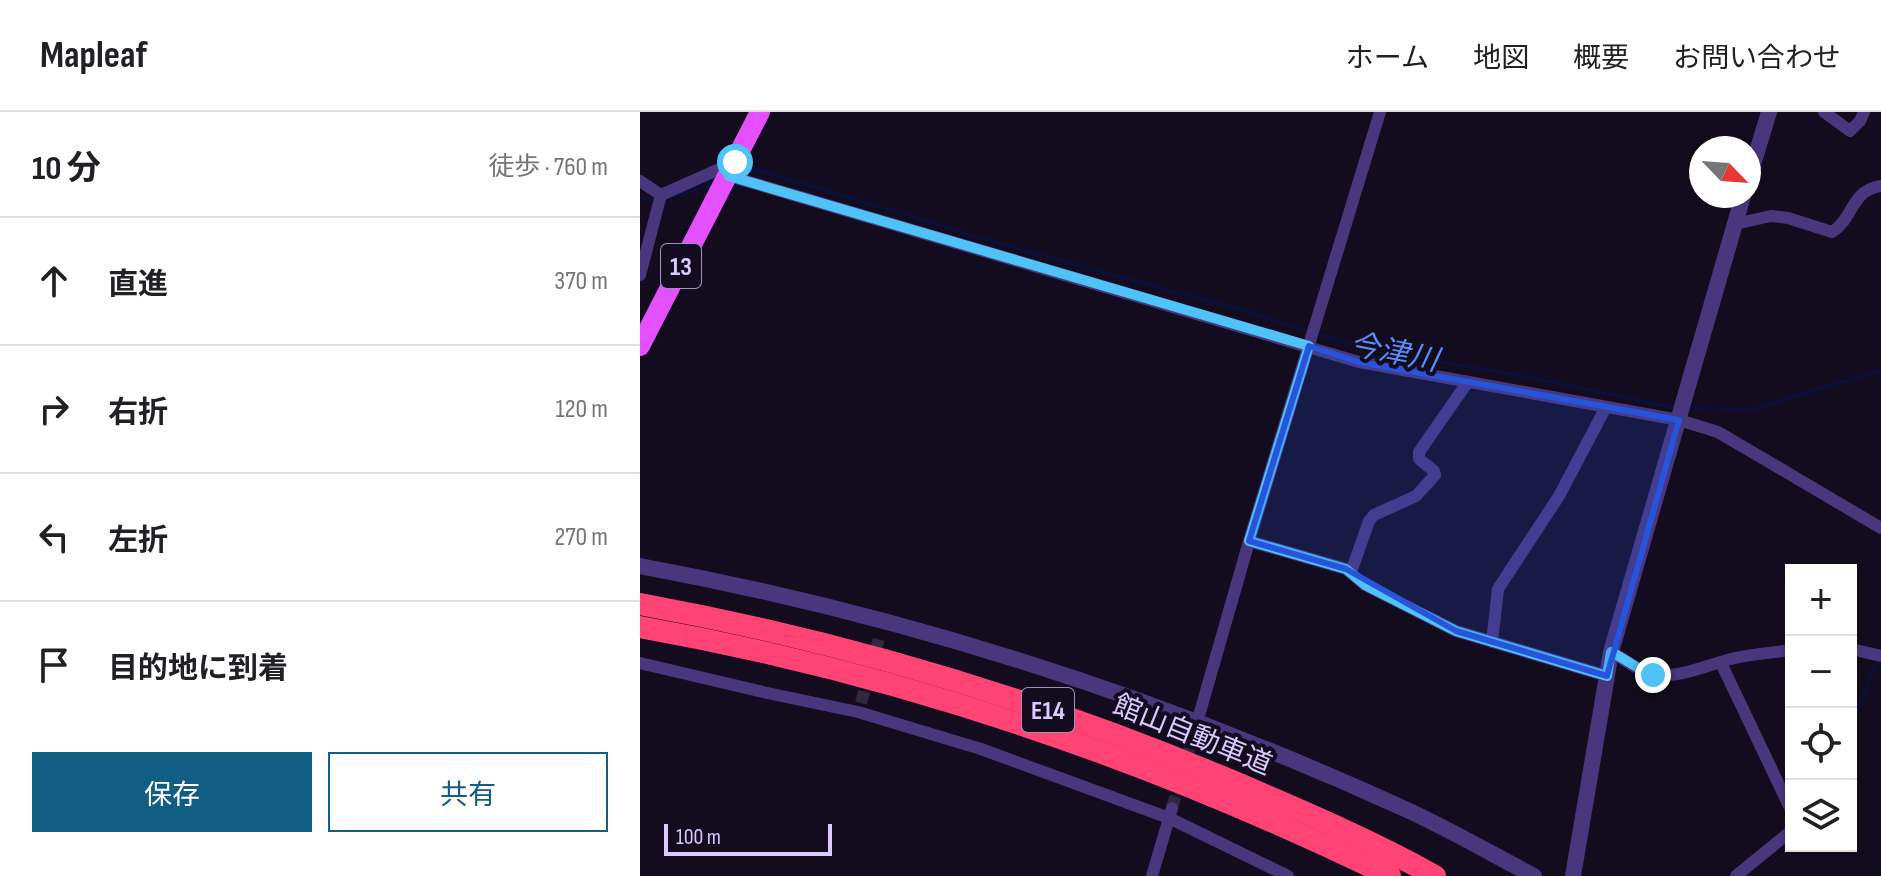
<!DOCTYPE html>
<html lang="ja">
<meta charset="utf-8">
<style>
:root{--surface:#fff;--page:#f6f6f6;--text:#202124;--muted:#757577;--line:#e0e0e0;--accent:#125d82}
body{margin:0;font-family:"Sofia Sans Condensed","Noto Sans JP",sans-serif;background:var(--page);color:var(--text)}
.controls{position:absolute;right:24px;bottom:24px;display:grid;overflow:hidden;border-radius:0px;box-shadow:0 2px 6px #0004}
.controls button{width:72px;height:72px;display:grid;place-items:center;padding:0;border:0;border-bottom:2px solid var(--line);background:var(--surface);color:var(--text);font:40px sans-serif}
.compass{position:absolute;left:1049px;top:24px;width:72px;height:72px;border-radius:50%;background:var(--surface);box-shadow:0 2px 6px #0004;rotate:115deg}
.scale{position:absolute;left:24px;bottom:20px;width:168px;box-sizing:border-box;padding-left:8px;border:4px solid #dbc9ff;border-top:0;font-size:22px;line-height:28px;white-space:nowrap;color:#dbc9ff;-webkit-text-stroke:6px #130c1e;paint-order:stroke}
.stop{position:absolute;width:24px;height:24px;margin:-18px;border:6px solid #4fc3f7;border-radius:50%;background:#fff}
.stop.end{background:#4fc3f7;border-color:#fff;box-shadow:0 2px 8px #0008}
.list{margin:0;padding:0;list-style:none}
h2{display:flex;justify-content:space-between;align-items:center;height:104px;margin:0;padding:0 32px;font-size:34px}
h2 small{font-size:26px;font-weight:400;color:var(--muted)}
.list li{display:grid;grid-template-columns:52px 1fr auto;gap:24px;align-items:center;box-sizing:border-box;height:128px;padding:0 32px;border-top:2px solid var(--line)}
.list b{display:block;font-size:30px;white-space:nowrap}
.list em{font-size:26px;font-style:normal;color:var(--muted)}
.actions{display:flex;gap:16px;padding:24px 32px}
.actions a{flex:1;padding:18px 0;border:2px solid var(--accent);border-radius:0px;text-align:center;font-size:28px;color:var(--accent)}
.actions .main{background:var(--accent);color:#fff}
.icon{flex:none;width:44px;height:44px;fill:none;stroke:currentColor;stroke-width:2;stroke-linecap:round;stroke-linejoin:round}
.map{position:relative;flex:none;width:1241px;height:764px;overflow:hidden}
header{display:flex;align-items:center;gap:48px;box-sizing:border-box;height:112px;padding:0 40px;background:var(--surface);border-bottom:2px solid var(--line)}
header strong{font-size:38px}
nav{display:flex;gap:44px;margin-inline-start:auto;font-size:28px}
main{display:flex}
aside{flex:1;background:var(--surface)}
.map>svg:first-child{display:block}
.lines{fill:none;stroke-linecap:round;stroke-linejoin:round}
.stream{stroke:#08103b;stroke-width:3}
.minor-tunnel{stroke:#312840;stroke-width:12;stroke-dasharray:12 6;stroke-linecap:butt}
.minor{stroke:#49377e;stroke-width:12}
.tertiary{stroke:#49377e;stroke-width:16}
.primary{stroke:#e450ff;stroke-width:20}
.motorway{stroke:#ff4475;stroke-width:22}
.route{stroke:#4fc3f7;stroke-width:10}
.marked{fill:#2654da;fill-opacity:0.2;stroke:#2654da;stroke-width:6;stroke-linejoin:round}
.labels{text-anchor:middle;stroke-width:8;stroke-linejoin:round;paint-order:stroke}
.shield{fill:#130c1e;stroke:#9f90bc;stroke-width:2}
.shield-label{font-size:26px;font-weight:bold;fill:#dbc9ff}
.street-label{font-size:28px;fill:#dbc9ff;stroke:#130c1e}
.water-label{font-size:30px;font-style:italic;fill:#578dff;stroke:#130c1e}
</style>
<header>
<strong>Mapleaf</strong>
<nav><a>ホーム</a><a>地図</a><a>概要</a><a>お問い合わせ</a></nav>
</header>
<main>
<aside>
<h2>10 分<small>徒歩 · 760 m</small></h2>
<ul class="list">
<li><svg class="icon" aria-label="ahead" viewBox="0 0 24 24"><path d="M12 20V5M6 11l6-6 6 6"/></svg><div><b>直進</b></div><em>370 m</em></li>
<li><svg class="icon" aria-label="right" viewBox="0 0 24 24"><path d="M7 20v-9h11M14 6l5 5-5 5"/></svg><div><b>右折</b></div><em>120 m</em></li>
<li><svg class="icon" aria-label="left" viewBox="0 0 24 24"><path d="M17 20v-9H6M10 6l-5 5 5 5"/></svg><div><b>左折</b></div><em>270 m</em></li>
<li><svg class="icon" aria-label="arrive" viewBox="0 0 24 24"><path d="M6 21V4h12l-3 4 3 4H6"/></svg><div><b>目的地に到着</b></div></li>
</ul>
<div class="actions"><a class="main">保存</a><a>共有</a></div>
</aside>
<div class="map">
<svg width="1241" height="764" viewBox="0 0 1241 764">
<rect width="100%" height="100%" fill="#130c1e"/>
<g class="lines">
<g class="stream">
<path d="M98,63L115,57L368,134L616,202L671,220"/>
<path d="M0,85L15,90"/>
<path d="M26,87L72,72"/>
<path d="M678,222L727,238L879,263L1034,296"/>
<path d="M1050,296L1111,298L1241,258"/>
<path d="M1211,614L1238,547"/>
</g>
<g class="minor-tunnel">
<path d="M221,591L240,523"/>
<path d="M532,696L554,621"/>
</g>
<g class="minor">
<path d="M1184,0L1210,19L1220,9L1224,0"/>
<path d="M89,64L719,250L1039,308L1078,320L1241,416"/>
<path d="M0,69L21,83L95,50"/>
<path d="M1095,112L1131,104L1148,106L1192,120C1215,105 1210,79 1241,74"/>
<path d="M0,163L21,83"/>
<path d="M609,429L706,457L725,473L816,519L967,564"/>
<path d="M711,460L729,409L734,403L776,384L795,363L794,359L779,347V340L827,271"/>
<path d="M852,530L858,477L919,384L966,295"/>
<path d="M1211,537L1241,544"/>
<path d="M971,540C983,546 997,558 1009,561C1037,569 1068,552 1095,546C1113,542 1132,541 1151,538"/>
<path d="M0,551L123,580L218,600L341,637L529,706L648,764"/>
<path d="M1081,551L1151,698"/>
<path d="M554,621L610,426L740,0"/>
<path d="M512,764L532,696"/>
<path d="M1096,764L1151,719"/>
</g>
<g class="tertiary">
<path d="M1109,66L1129,0"/>
<path d="M0,454C265,503 520,585 765,697C809,717 852,742 894,764"/>
<path d="M933,764L971,540L1103,84"/>
</g>
<path class="primary" d="M0,234L120,0"/>
<g class="motorway">
<path d="M0,492C203,529 402,589 592,669C660,698 730,728 795,764"/>
<path d="M0,515C264,562 510,647 750,764"/>
</g>
</g>
<g class="lines">
<path class="route" d="M95,50L89,64L669,234L609,429L706,457L725,473L816,519L967,564L971,540C986,547 998,558 1013,563"/>
</g>
<path class="marked" d="M669,234L719,250L1039,308L967,564L816,519L706,457L609,429Z"/>
<g class="labels">
<g class="shield">
<rect x="21" y="132" width="40" height="44" rx="6"/>
<rect x="382" y="576" width="52" height="44" rx="6"/>
</g>
<g class="shield-label">
<text x="41" y="163">13</text>
<text x="408" y="607">E14</text>
</g>
<g class="street-label">
<text transform="translate(553 622) rotate(22)" y="10">館山自動車道</text>
</g>
<g class="water-label">
<text transform="translate(754 240) rotate(11)" y="10">今津川</text>
</g>
</g>
</svg>
<div class="controls">
<button>+</button>
<button>−</button>
<button><svg class="icon" aria-label="locate" viewBox="0 0 24 24"><circle cx="12" cy="12" r="6"/><path d="M12 2v4M12 18v4M2 12h4M18 12h4"/></svg></button>
<button><svg class="icon" aria-label="layers" viewBox="0 0 24 24"><path d="M12 4l9 5-9 5-9-5zM3 14l9 5 9-5"/></svg></button>
</div>
<svg class="compass" viewBox="-18 -18 36 36"><path d="M0-13l5 13h-10z" fill="#e53935"/><path d="M0 13l5-13h-10z" fill="#757577"/></svg>
<div class="scale">100 m</div>
<div class="stop" style="left:95px;top:50px"></div>
<div class="stop end" style="left:1013px;top:563px"></div>
</div>
</main>
